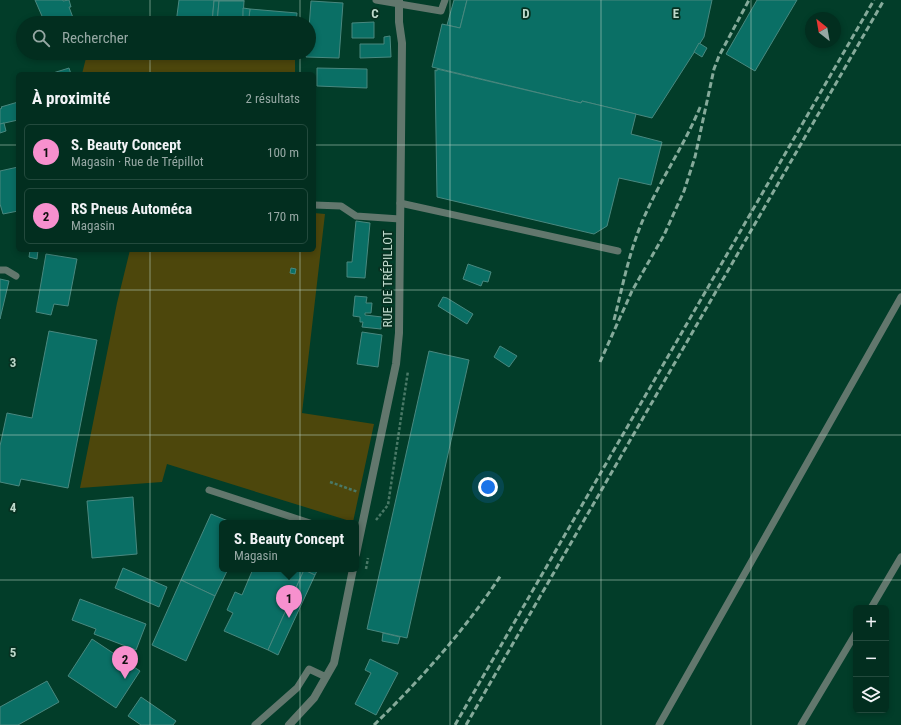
<!DOCTYPE html>
<html lang="fr">
<meta charset="utf-8">
<style>
:root{--surface:#022e1f;--page:#0c3628;--text:#f1f3f6;--muted:#96a8a4;--line:#234a3d;--accent:#f790ce}
body{margin:0;font-family:"Roboto Condensed",sans-serif;background:var(--page);color:var(--text)}
.controls{position:absolute;right:12px;bottom:12px;display:grid;overflow:hidden;border-radius:6px;box-shadow:0 2px 6px #0003}
.controls button{width:36px;height:36px;display:grid;place-items:center;padding:0;border:0;border-bottom:1px solid var(--line);background:var(--surface);color:var(--text);font:20px sans-serif}
.compass{position:absolute;left:805px;top:12px;width:36px;height:36px;border-radius:50%;background:var(--surface);box-shadow:0 2px 6px #0003;rotate:329deg}
.you{position:absolute;left:488px;top:487px;width:14px;height:14px;margin:-10px;border:3px solid #fff;border-radius:50%;background:#1a73e8;box-shadow:0 0 0 6px #1a73e833}
.badge{display:grid;place-items:center;width:26px;height:26px;border-radius:50%;background:var(--accent);color:#111;font-size:13px;font-weight:700}
.pin{position:absolute;translate:-50% -33px;filter:drop-shadow(0 1px 2px #0008)}
.pin::after{content:'';position:absolute;top:21px;width:14px;height:12px;background:inherit;clip-path:polygon(0 0,100% 0,50% 100%)}
.popup{position:absolute;left:219px;top:520px;width:140px;height:52px;box-sizing:border-box;display:grid;place-content:center;border-radius:6px;background:var(--surface);filter:drop-shadow(0 1px 3px #0005);font-size:13px;white-space:nowrap;color:var(--muted)}
.popup b{font-size:15px;color:var(--text)}
.popup::after{content:'';position:absolute;left:50%;top:100%;margin-left:-8px;border:8px solid transparent;border-top-color:var(--surface)}
.list{margin:0;padding:0;list-style:none}
h2{display:flex;justify-content:space-between;align-items:center;height:52px;margin:0;padding:0 16px;font-size:17px}
h2 small{font-size:13px;font-weight:400;color:var(--muted)}
.list li{display:grid;grid-template-columns:26px 1fr auto;gap:12px;align-items:center;box-sizing:border-box;height:56px;margin:0 8px 8px;padding:0 8px;border:1px solid var(--line);border-radius:6px}
.list b{display:block;font-size:15px;white-space:nowrap}
.list p{margin:0;font-size:13px;white-space:nowrap;color:var(--muted)}
.list em{font-size:13px;font-style:normal;color:var(--muted)}
.icon{flex:none;width:22px;height:22px;fill:none;stroke:currentColor;stroke-width:2;stroke-linecap:round;stroke-linejoin:round}
.map{position:relative;flex:none;width:901px;height:725px;overflow:hidden}
.search{position:absolute;background:var(--surface);box-shadow:0 2px 6px #0003;left:16px;top:16px;width:300px;height:44px;display:flex;align-items:center;gap:10px;box-sizing:border-box;padding:0 14px;border-radius:22px;color:var(--muted);font-size:15px}
.panel{position:absolute;background:var(--surface);box-shadow:0 2px 6px #0003;left:16px;top:72px;width:300px;height:180px;border-radius:6px}
.map>svg:first-child{display:block}
.green{fill:#4d470c}
.building{fill:#0a6f65;stroke:#49887f}
.lines{fill:none;stroke-linecap:round;stroke-linejoin:round}
.path{stroke:#4a7967;stroke-width:2.5;stroke-dasharray:3 2;stroke-linecap:butt}
.service{stroke:#62776d;stroke-width:7}
.minor{stroke:#62776d;stroke-width:8}
.rail{stroke:#85aa9a;stroke-width:3;stroke-dasharray:6 3;stroke-linecap:butt}
.grid{fill:none;stroke:#bed9cb;stroke-width:1;stroke-opacity:0.55}
.labels{text-anchor:middle;stroke-width:3.5;stroke-linejoin:round;paint-order:stroke}
.street-label{font-size:13px;fill:#bed9cb;stroke:#073121}
.grid-label{font-size:13px;text-anchor:middle;font-weight:bold;fill:#bed9cb;stroke:#073121;stroke-width:3.5;stroke-linejoin:round;paint-order:stroke}
</style>
<div class="map">
<svg width="901" height="725" viewBox="0 0 901 725">
<rect width="100%" height="100%" fill="#023d29"/>
<g class="green">
<path d="M87,54L165,56H295V74H82Z"/>
<path d="M314,213L325,214L302,413L374,424L353,522L167,464L162,482L80,488L117,303L130,250H314Z"/>
</g>
<g class="building">
<path d="M35,0H63V1L69,0L71,7H69L75,23H45Z"/>
<path d="M179,0H214L212,23H176Z"/>
<rect x="214" y="0" width="30" height="1"/>
<path d="M454,0H467L460,28L447,25Z"/>
<path d="M467,0H712L704,37L652,118L582,101L581,103L432,67L442,24L460,28Z"/>
<path d="M757,0H797L755,71L726,54Z"/>
<path d="M214,1H219L217,23H212Z"/>
<path d="M219,1H244L243,17H249L250,9L297,13L296,23H217Z"/>
<path d="M311,1L343,3L339,58L306,57L307,53H309V28Z"/>
<path d="M243,8L250,9L249,17H243Z"/>
<path d="M374,22V38H352V23Z"/>
<path d="M390,36L391,57L360,58V44H384V37Z"/>
<path d="M699,43L707,48L702,57L694,52Z"/>
<path d="M69,68L71,74H53V73Z"/>
<path d="M317,68L367,69V88L317,86Z"/>
<path d="M437,69L581,103L582,101L636,114L631,134L662,142L651,185L619,178L607,226L594,234L437,197L435,70L437,71Z"/>
<path d="M18,102V120L0,124V109L2,108L1,107Z"/>
<path d="M4,123L6,131L0,133V124Z"/>
<path d="M18,167V211L3,214L0,204V171Z"/>
<path d="M356,221L370,223L365,278L347,277V262H352Z"/>
<path d="M30,250H38L37,259L29,257Z"/>
<path d="M46,254L77,259L68,306L54,304L51,315L36,312Z"/>
<path d="M468,264L491,272L488,282L483,281L481,286L463,279Z"/>
<path d="M291,268L296,269L295,274L290,273Z"/>
<path d="M0,279L9,281L0,319Z"/>
<path d="M355,296L367,297L366,303H372L371,313H365V315L382,317L381,329L362,327L363,322H360V317L353,316Z"/>
<path d="M443,297L447,298L473,314L467,324L438,306Z"/>
<path d="M49,331L97,340L68,488L21,479L19,486L0,482V446L7,413L32,418Z"/>
<path d="M362,332L382,335L378,367L357,364Z"/>
<path d="M500,346L517,356L509,367L494,357Z"/>
<path d="M429,351L469,360L407,638L367,629Z"/>
<path d="M133,497L137,554L92,558L87,501Z"/>
<path d="M211,514L233,523H222V569H228L215,596L181,580Z"/>
<path d="M123,568L167,587L159,607L115,588Z"/>
<path d="M253,569H318L315,575L304,570L268,650L224,631L233,613L227,610L235,592L242,595Z"/>
<path d="M304,570L315,575L278,655L268,650Z"/>
<path d="M181,580L215,596L186,661L152,645Z"/>
<path d="M80,599L146,624L136,650L94,634L96,629L72,620Z"/>
<path d="M383,633L400,637L398,644L382,641Z"/>
<path d="M92,639L140,671L116,708L68,676Z"/>
<path d="M370,659L398,673L376,715L355,704L371,673L365,670Z"/>
<path d="M47,681L59,702L18,725H0V707Z"/>
<path d="M141,697L176,721L173,725H141L128,716Z"/>
</g>
<g class="lines">
<g class="path">
<path d="M330,482L358,492"/>
<path d="M376,520L388,505L408,371"/>
<path d="M366,569L368,558"/>
</g>
<g class="service">
<path d="M376,0L441,11L445,0"/>
<path d="M400,203L618,251"/>
<path d="M314,205L341,206L356,216L400,219"/>
<path d="M0,270H6L16,276"/>
<path d="M209,490L310,523"/>
<path d="M871,608L901,557"/>
<path d="M255,725L297,688L309,669L326,677"/>
<path d="M659,725L901,297"/>
<path d="M801,725L856,633"/>
</g>
<g class="minor">
<path d="M356,554L396,364L399,333L402,43L399,22V0"/>
<path d="M289,725L314,698L334,663L353,569"/>
</g>
<g class="rail">
<path d="M614,320C622,289 628,257 640,227C657,184 684,147 701,105"/>
<path d="M600,362L632,291L664,235L684,191L695,157L714,69L719,56L749,0"/>
<path d="M374,725C421,679 465,630 501,575"/>
<path d="M455,725L874,0"/>
<path d="M466,725L884,0"/>
</g>
</g>
<path class="grid" d="M150,0V23M300,0V23M450,0V725M601,0V725M751,0V725M150,53V74M300,53V74M0,145H18M314,145H901M150,250V725M300,250V725M0,290H901M0,435H901M0,580H901"/>
<g class="labels">
<g class="street-label">
<text transform="translate(387 279) rotate(-90)" y="5">RUE DE TRÉPILLOT</text>
</g>
</g>
<g class="grid-label">
<text x="375" y="18">C</text>
<text x="526" y="18">D</text>
<text x="676" y="18">E</text>
<text x="13" y="367">3</text>
<text x="13" y="512">4</text>
<text x="13" y="657">5</text>
</g>
</svg>
<div class="controls">
<button>+</button>
<button>−</button>
<button><svg class="icon" aria-label="layers" viewBox="0 0 24 24"><path d="M12 4l9 5-9 5-9-5zM3 14l9 5 9-5"/></svg></button>
</div>
<svg class="compass" viewBox="-18 -18 36 36"><path d="M0-13l5 13h-10z" fill="#e53935"/><path d="M0 13l5-13h-10z" fill="#96a8a4"/></svg>
<div class="you"></div>
<div class="pin badge" style="left:289px;top:618px">1</div>
<div class="popup"><b>S. Beauty Concept</b>Magasin</div>
<div class="pin badge" style="left:125px;top:679px">2</div>
<div class="search"><svg class="icon" aria-label="search" viewBox="0 0 24 24"><circle cx="10" cy="10" r="6"/><path d="M15 15l6 6"/></svg>Rechercher</div>
<section class="panel">
<h2>À proximité<small>2 résultats</small></h2>
<ul class="list">
<li><span class="badge">1</span><div><b>S. Beauty Concept</b><p>Magasin · Rue de Trépillot</p></div><em>100 m</em></li>
<li><span class="badge">2</span><div><b>RS Pneus Automéca</b><p>Magasin</p></div><em>170 m</em></li>
</ul>
</section>
</div>
